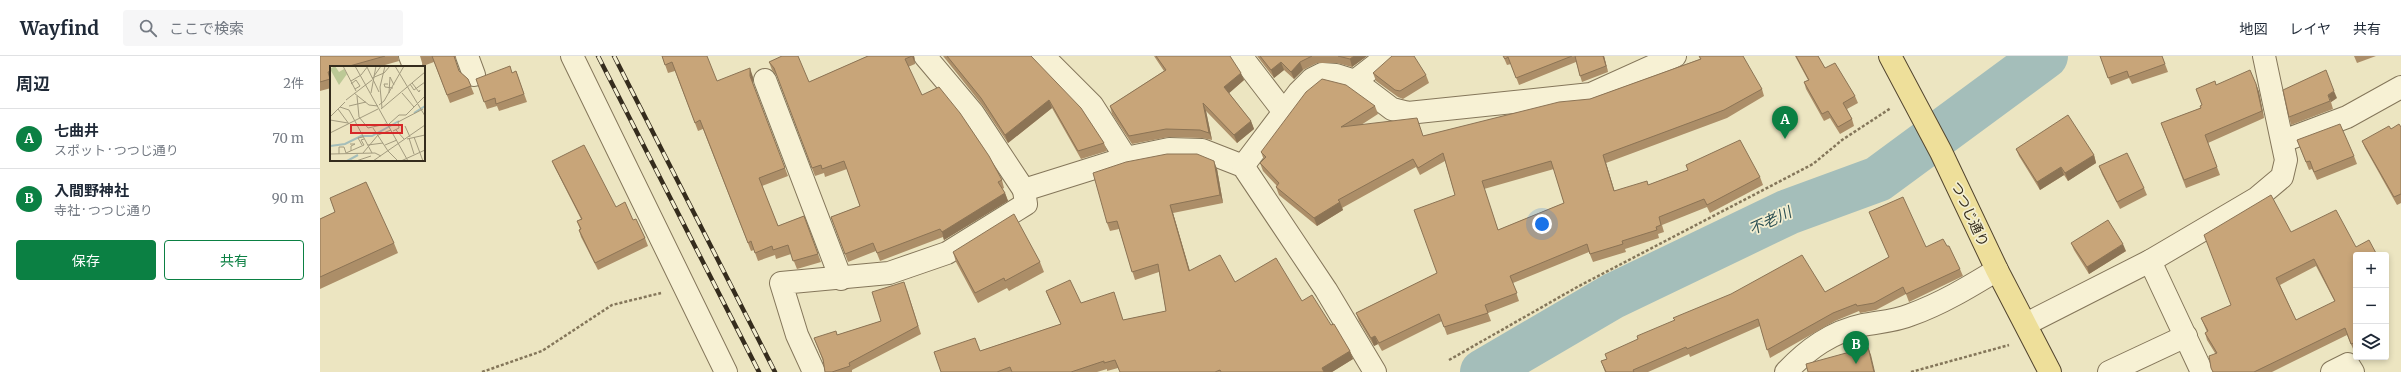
<!DOCTYPE html>
<html lang="ja">
<meta charset="utf-8">
<style>
:root{--surface:#fff;--page:#f6f6f7;--text:#1f2937;--muted:#747a83;--line:#e0e1e3;--accent:#0b8043}
body{margin:0;font-family:Merriweather,"Noto Sans JP",serif;background:var(--page);color:var(--text)}
.controls{position:absolute;right:12px;bottom:12px;display:grid;overflow:hidden;border-radius:4px;box-shadow:0 2px 6px #0003}
.controls button{width:36px;height:36px;display:grid;place-items:center;padding:0;border:0;border-bottom:1px solid var(--line);background:var(--surface);color:var(--text);font:20px sans-serif}
.you{position:absolute;left:1222px;top:168px;width:14px;height:14px;margin:-10px;border:3px solid #fff;border-radius:50%;background:#1a73e8;box-shadow:0 0 0 6px #1a73e833}
.badge{display:grid;place-items:center;width:26px;height:26px;border-radius:50%;background:var(--accent);color:#fff;font-size:13px;font-weight:700}
.pin{position:absolute;translate:-50% -33px;filter:drop-shadow(0 1px 2px #0008)}
.pin::after{content:'';position:absolute;top:21px;width:14px;height:12px;background:inherit;clip-path:polygon(0 0,100% 0,50% 100%)}
.list{margin:0;padding:0;list-style:none}
h2{display:flex;justify-content:space-between;align-items:center;height:52px;margin:0;padding:0 16px;font-size:17px}
h2 small{font-size:13px;font-weight:400;color:var(--muted)}
.list li{display:grid;grid-template-columns:26px 1fr auto;gap:12px;align-items:center;box-sizing:border-box;height:60px;padding:0 16px;border-top:1px solid var(--line)}
.list b{display:block;font-size:15px;white-space:nowrap}
.list p{margin:0;font-size:13px;white-space:nowrap;color:var(--muted)}
.list em{font-size:13px;font-style:normal;color:var(--muted)}
.actions{display:flex;gap:8px;padding:12px 16px}
.actions a{flex:1;padding:9px 0;border:1px solid var(--accent);border-radius:4px;text-align:center;font-size:14px;color:var(--accent)}
.actions .main{background:var(--accent);color:#fff}
.icon{flex:none;width:22px;height:22px;fill:none;stroke:currentColor;stroke-width:2;stroke-linecap:round;stroke-linejoin:round}
.map{position:relative;flex:none;width:2081px;height:316px;overflow:hidden}
header{display:flex;align-items:center;gap:24px;box-sizing:border-box;height:56px;padding:0 20px;background:var(--surface);border-bottom:1px solid var(--line)}
header strong{font-size:19px}
nav{display:flex;gap:22px;margin-inline-start:auto;font-size:14px}
.search{width:280px;height:36px;background:var(--page);display:flex;align-items:center;gap:10px;box-sizing:border-box;padding:0 14px;border-radius:4px;color:var(--muted);font-size:15px}
main{display:flex}
aside{flex:1;background:var(--surface)}
.map>svg:first-child{display:block}
.lines{fill:none;stroke-linecap:round;stroke-linejoin:round}
.river{stroke:#a4beba;stroke-width:46}
.minor-casing{stroke:#84765a;stroke-width:24}
.major-casing{stroke:#52442e;stroke-width:24}
.path{stroke:#84765a;stroke-width:2.5;stroke-dasharray:3 2;stroke-linecap:butt}
.minor{stroke:#f7f1d4;stroke-width:22}
.major{stroke:#eedf9a;stroke-width:22}
.rail-casing{stroke:#352c1d;stroke-width:4.5}
.rail{stroke:#f3eed0;stroke-width:3;stroke-dasharray:9;stroke-linecap:butt}
.wall{fill:#ac8e68;fill-rule:evenodd}
.shaded-wall{fill:#8c7455}
.building{fill:#c8a579;stroke:#8c7455;fill-rule:evenodd}
.labels{text-anchor:middle;stroke-width:3.5;stroke-linejoin:round;paint-order:stroke}
.street-label{font-size:14px;fill:#352c1d;stroke:#f3eed0}
.water-label{font-size:15px;font-style:italic;fill:#2d5154;stroke:#f3eed0}
.inset-river{fill:none;stroke:#a4beba;stroke-width:2}
.inset-road{fill:none;stroke:#a39b7f;stroke-width:1}
.view{fill:#d62828;fill-opacity:0.15;stroke:#d62828;stroke-width:2}
.inset-edge{fill:none;stroke:#352c1d;stroke-width:2}
</style>
<header>
<strong>Wayfind</strong>
<div class="search"><svg class="icon" aria-label="search" viewBox="0 0 24 24"><circle cx="10" cy="10" r="6"/><path d="M15 15l6 6"/></svg>ここで検索</div>
<nav><a>地図</a><a>レイヤ</a><a>共有</a></nav>
</header>
<main>
<aside>
<h2>周辺<small>2件</small></h2>
<ul class="list">
<li><span class="badge">A</span><div><b>七曲井</b><p>スポット · つつじ通り</p></div><em>70 m</em></li>
<li><span class="badge">B</span><div><b>入間野神社</b><p>寺社 · つつじ通り</p></div><em>90 m</em></li>
</ul>
<div class="actions"><a class="main">保存</a><a>共有</a></div>
</aside>
<div class="map">
<svg width="2081" height="316" viewBox="0 0 2081 316">
<rect width="100%" height="100%" fill="#ece5c1"/>
<g class="lines">
<path class="river" d="M1163,316L1293,240L1468,156L1558,123L1725,0"/>
<g class="minor-casing">
<g id="minor">
<path d="M90,0L92,5"/>
<path d="M147,0L154,19"/>
<path d="M252,0L406,316"/>
<path d="M605,0L653,57L704,134L806,102L849,93L882,94L923,110L1006,234L1055,316"/>
<path d="M723,0L772,49L806,102"/>
<path d="M921,0L964,56"/>
<path d="M445,24L521,223"/>
<path d="M1035,25L1067,0"/>
<path d="M1963,85L2027,61L2081,31"/>
<path d="M923,110L979,36L992,23L1002,18L1016,19L1035,25L1072,53L1088,57L1271,38L1355,0"/>
<path d="M1830,205L1882,316"/>
<path d="M1706,268L1830,205L1937,142L1962,121L1966,104L1944,0"/>
<path d="M494,316L477,279L461,227L569,217L627,197L706,148L704,134"/>
<path d="M1466,316C1488,293 1511,276 1543,269C1558,266 1576,265 1590,259C1621,248 1649,231 1677,214"/>
<path d="M1789,316L1866,280"/>
<path d="M2012,316L2028,308L2033,316"/>
</g>
</g>
<g class="major-casing">
<path id="major" d="M1570,0L1621,96L1677,214L1730,316"/>
</g>
<g class="path">
<path d="M1129,304L1259,230L1493,108L1522,84L1571,52"/>
<path d="M162,316L222,295L292,249L341,237"/>
<path d="M1591,316L1689,289"/>
</g>
<use href="#minor" class="minor"/>
<use href="#major" class="major"/>
<g class="rail-casing">
<g id="rail">
<path d="M278,0L439,316"/>
<path d="M294,0L455,316"/>
</g>
</g>
<use href="#rail" class="rail"/>
</g>
<g class="wall">
<path d="M0,0H78L79,5L58,11H11V32L0,35Z"/>
<path d="M100,0H136L135,4L139,15L148,23L154,38L130,47L114,6L103,10Z"/>
<path d="M342,0L397,25L433,21V28L468,120L442,130L458,170L484,160L501,206L477,213L471,198L456,203L455,199L438,205L434,194L431,195L383,73L378,75L355,15L348,17Z"/>
<path d="M548,0H594L595,8L588,11L602,39L682,124L684,132L682,133L685,137L688,145L624,184L623,181L560,205L556,195L528,206L511,161L540,150L527,113L505,121L504,117L495,120L457,20L452,14L449,6L489,26Z"/>
<path d="M623,0H712L711,1L784,87L787,95L761,103L732,52L688,87L663,50Z"/>
<path d="M834,0H910L924,24L909,37L931,65L934,73L917,87L886,55L892,84L882,82L849,81L812,88L792,58L790,50L844,15Z"/>
<path d="M937,0H1047L1032,11L1017,7H997L983,14L974,23L964,14L954,22Z"/>
<path d="M1183,0H1284L1288,16L1262,26L1256,6L1199,29L1191,8L1187,9Z"/>
<path d="M1379,0L1442,33L1444,40L1407,62L1286,107L1294,135L1328,129L1368,114L1366,109L1440,121L1443,129L1390,157L1387,151L1342,169L1344,176L1338,178L1339,182L1305,193L1306,196L1273,206L1269,196L1193,227L1199,245L1168,257L1171,265L1127,279L1122,265L1062,295L1058,288L1054,290L1039,265L1036,257L1117,217L1135,139L1125,105L1100,119L1096,111L1022,152L1023,154L997,170L959,139L956,131L957,130L943,115L940,107L944,104L941,96L1055,50L1058,58L1041,69L1103,80L1270,43L1380,3ZM1234,113L1244,147L1178,174L1164,133Z"/>
<path d="M1475,0H1498L1505,12L1535,40L1538,47L1527,53L1532,63L1534,70L1520,78L1510,62L1504,65L1486,33L1484,26L1488,24Z"/>
<path d="M1780,0H1842L1848,16L1812,28L1809,22L1791,29Z"/>
<path d="M2034,0H2056L2037,7Z"/>
<path d="M196,15L207,46L179,55L177,50L167,53L156,23L192,17Z"/>
<path d="M1053,17L1106,19L1109,27L1083,43L1078,41L1056,25Z"/>
<path d="M1936,28L1939,36L1944,62L1888,87L1900,119L1866,132L1841,67L1881,52L1882,49L1876,33L1896,29Z"/>
<path d="M2017,42L2011,46L2013,53L1971,69L1969,61Z"/>
<path d="M2081,71V147L2077,149L2045,92L2042,85L2071,73Z"/>
<path d="M1977,84L2034,100L2037,108L1997,124L1992,113L1989,114Z"/>
<path d="M1696,93L1774,99L1776,107L1748,125L1744,119L1720,134L1699,100Z"/>
<path d="M232,105L313,164L325,182L328,190L278,214L261,181L259,174L260,173L257,165L261,163L235,112Z"/>
<path d="M1779,110L1824,132L1827,139L1800,153L1782,118Z"/>
<path d="M897,113L903,147L853,157L870,215L915,226L982,245L1011,269L1030,295L1033,303L1012,316H800L798,312L787,315V313L777,316H621L660,295L741,268L729,243L726,235L761,247L803,264L846,255L839,216L815,224L799,173L790,175L787,167Z"/>
<path d="M10,142L74,187L78,197L0,233V163L15,156Z"/>
<path d="M1549,156L1606,191L1627,190L1640,213L1643,220L1589,246L1586,238L1556,254L1540,257L1539,255L1515,265L1450,302L1440,270L1370,301L1369,298L1328,316H1285L1281,305L1505,236L1569,201Z"/>
<path d="M1971,176L2036,199V295H2034L2027,279L1952,316H1893L1891,312L1895,297L1887,284L1885,277L1887,276L1881,262L1911,249ZM1996,210L2015,246L1976,264L1960,229Z"/>
<path d="M1751,187L1806,195L1769,218L1754,194Z"/>
<path d="M633,196L720,206L724,216L689,235L687,232L658,247L636,206Z"/>
<path d="M2066,218L2069,225L2066,226Z"/>
<path d="M587,234L601,278L532,314V316H505L503,305L494,282L517,279L561,265Z"/>
</g>
<g class="shaded-wall">
<path d="M592,0H594L595,8Z"/>
<path d="M1034,0H1047L1032,11L1030,3Z"/>
<path d="M1283,0H1284L1288,16L1286,10Z"/>
<path d="M961,6L964,14L954,22L951,14Z"/>
<path d="M980,6L983,14L974,23L971,16Z"/>
<path d="M430,12L433,21V28L430,20Z"/>
<path d="M921,17L924,24L907,39L904,31Z"/>
<path d="M1936,28L1939,36L1944,62L1942,55Z"/>
<path d="M2014,35L2017,42L2011,46L2008,39Z"/>
<path d="M729,44L732,52L688,87L685,79Z"/>
<path d="M883,47L886,55L892,84L889,77Z"/>
<path d="M931,65L934,73L917,87L914,79Z"/>
<path d="M1283,99L1286,107L1297,143L1294,135Z"/>
<path d="M1774,99L1776,107L1748,125L1745,117Z"/>
<path d="M894,105L897,113L903,147L900,139Z"/>
<path d="M1741,111L1744,119L1720,134L1717,126Z"/>
<path d="M685,137L688,145L624,184L622,176Z"/>
<path d="M1020,146L1023,154L997,170L994,162Z"/>
<path d="M850,149L853,157L872,223L869,215Z"/>
<path d="M1803,188L1806,195L1769,218L1767,211Z"/>
<path d="M1055,280L1058,288L1054,290L1051,282Z"/>
<path d="M1548,291L1551,299L1555,316H1554Z"/>
<path d="M1030,295L1033,303L1012,316H1004L1002,312Z"/>
</g>
<g class="building">
<path d="M0,0H65L26,11H11V15L8,16L10,23L0,26Z"/>
<path d="M112,0H134L139,15L148,23L151,30L127,39Z"/>
<path d="M342,0H387L397,25L430,12V20L465,112L439,122L458,170L484,160L498,198L473,205L468,189L453,194L452,190L435,197L431,185L428,187L380,64L375,67L352,6L345,9Z"/>
<path d="M462,0H478L489,26L548,0H592L585,3L602,39L619,31L640,57L669,100L682,124L678,126L685,137L622,176L620,173L557,197L553,187L525,198L511,161L540,150L524,105L502,113L501,109L492,112L454,12L449,6Z"/>
<path d="M627,0H711L761,52L784,87L758,95L729,44L685,79L661,42Z"/>
<path d="M836,0H910L921,17L904,31L931,65L914,79L883,47L889,77L880,74L846,73L809,80L790,50L846,14Z"/>
<path d="M940,0H992L980,6L971,16L961,6L951,14Z"/>
<path d="M1018,0H1034L1030,3Z"/>
<path d="M1072,0H1094L1106,19L1080,35L1075,34L1053,17Z"/>
<path d="M1183,0H1252L1196,22L1188,1L1185,3Z"/>
<path d="M1255,0H1283L1286,10L1260,20Z"/>
<path d="M1379,0H1423L1442,33L1404,54L1283,99L1294,135L1327,125L1328,129L1368,114L1366,109L1420,84L1440,121L1387,149L1384,143L1339,161L1341,169L1336,171L1337,174L1302,185L1303,188L1270,198L1267,188L1190,220L1197,237L1165,249L1168,257L1124,271L1119,258L1059,287L1055,280L1051,282L1036,257L1117,217L1094,154L1135,139L1123,97L1098,112L1093,103L1018,144L1020,146L994,162L956,131L959,127L940,107L946,101L941,96L986,36L1002,23L1026,29L1055,50L1021,71L1097,62L1103,80L1239,46L1270,43L1381,3ZM1231,105L1244,147L1178,174L1162,125Z"/>
<path d="M1476,0H1498L1505,12L1515,7L1535,40L1523,47L1532,63L1518,71L1508,55L1502,58L1484,26L1489,24Z"/>
<path d="M1780,0H1842L1845,8L1809,21L1807,15L1788,22Z"/>
<path d="M190,10L192,17L196,15L204,38L176,48L175,42L164,46L156,23Z"/>
<path d="M1930,14L1936,28L1942,55L1885,79L1897,111L1864,124L1841,67L1881,52L1880,50L1882,49L1876,33L1895,25L1896,29Z"/>
<path d="M2006,14L2014,35L2008,39L2010,45L1969,61L1963,34Z"/>
<path d="M1748,59L1774,99L1745,117L1741,111L1717,126L1696,93Z"/>
<path d="M2020,68L2034,100L1994,116L1990,105L1986,106L1977,84Z"/>
<path d="M2079,68L2081,71V138L2074,141L2042,85L2069,70L2071,73Z"/>
<path d="M264,89L296,151L305,146L313,164L316,163L325,182L275,207L259,174L261,173L257,165L262,163L232,105Z"/>
<path d="M1807,97L1824,132L1797,146L1779,110Z"/>
<path d="M847,98H877L894,105L900,139L850,149L869,215L900,199L915,226L956,202L982,245L992,239L1011,269L1014,268L1030,295L1002,312L1004,316H901L900,314L895,316H800L795,304L784,307V305L751,316H692L690,311L677,316H621L614,296L655,282L660,295L741,268L726,235L750,224L761,247L794,236L803,264L846,255L838,208L812,216L797,165L787,167L773,117L806,106Z"/>
<path d="M46,126L74,187L0,221V163L15,156L10,142Z"/>
<path d="M1951,139L1971,176L2016,154L2036,191L2049,184L2057,199H2036V234L2035,235L2036,236V286L2031,288L2025,272L1934,316H1893L1891,312L1889,300L1897,297L1885,277L1888,275L1881,262L1911,249L1884,179ZM1994,203L2015,245L1976,264L1956,222Z"/>
<path d="M1583,141L1606,191L1623,183L1627,190H1629L1640,213L1586,238L1583,231L1554,247L1537,250L1536,248L1513,257L1447,294L1438,263L1367,293L1366,291L1313,314L1314,316H1286L1281,305L1287,303L1285,298L1318,283L1317,280L1355,264L1353,262L1411,238L1482,199L1505,236L1569,201L1549,156Z"/>
<path d="M694,158L720,206L685,225L684,222L655,237L633,196Z"/>
<path d="M1788,164L1803,188L1767,211L1751,187Z"/>
<path d="M584,226L598,270L529,307L530,310L512,316H505L503,303L494,282L516,275L517,279L561,265L552,236Z"/>
<path d="M1548,291L1554,316H1488L1486,308Z"/>
</g>
<g class="labels">
<g class="street-label">
<text transform="translate(1650 158) rotate(65)" y="5">つつじ通り</text>
</g>
<g class="water-label">
<text transform="translate(1450 165) rotate(-25)" y="5">不老川</text>
</g>
</g>
<g transform="translate(10 10)">
<rect width="95" height="95" fill="#ece5c1"/>
<path d="M5,0L9,6L14,3L17,8L9,19L0,3Z" fill="#bcc996"/>
<path class="inset-river" d="M84,47L95,40M0,80L15,78L31,70H42L69,55M17,95L28,89"/>
<path class="inset-road" d="M13,0L26,25M25,0L78,95M65,0L95,50M37,1L49,26M44,10L51,0M42,12L54,7L60,0M21,15L31,9L38,0M82,17L89,26L90,24M21,18L26,14L30,20L25,23M58,18H54L55,21L63,22M80,18L84,24L95,16M24,27L39,39L48,40M41,27L46,0M59,27L60,11L64,19M72,27L84,41M27,30L29,51L38,62L56,58M16,34L42,14M49,39L54,35L74,0M19,40L36,36M10,41L19,44L42,87M52,42L50,21L55,0M8,43L19,58M51,43L95,6M0,51L15,36M0,54L18,57M59,58L69,49H76L95,30M75,60L80,71M43,62L58,85L68,95M66,64L74,73M63,65L69,62L68,56L93,43M0,67L48,43M84,71L93,95M79,72L84,88M77,73L95,69M20,78H25L21,80V85M32,79L28,72L33,71M38,79L53,77M55,79L67,74M33,87L48,69L61,64M0,88L45,87L51,90M9,88V81H14L16,87L34,79L31,74L34,73M26,95L41,90M43,95L95,59M71,95L95,84"/>
<path class="view" d="M21,59H72V67H21Z"/>
<rect width="95" height="95" class="inset-edge"/>
</g>
</svg>
<div class="controls">
<button>+</button>
<button>−</button>
<button><svg class="icon" aria-label="layers" viewBox="0 0 24 24"><path d="M12 4l9 5-9 5-9-5zM3 14l9 5 9-5"/></svg></button>
</div>
<div class="you"></div>
<div class="pin badge" style="left:1465px;top:83px">A</div>
<div class="pin badge" style="left:1536px;top:308px">B</div>
</div>
</main>
